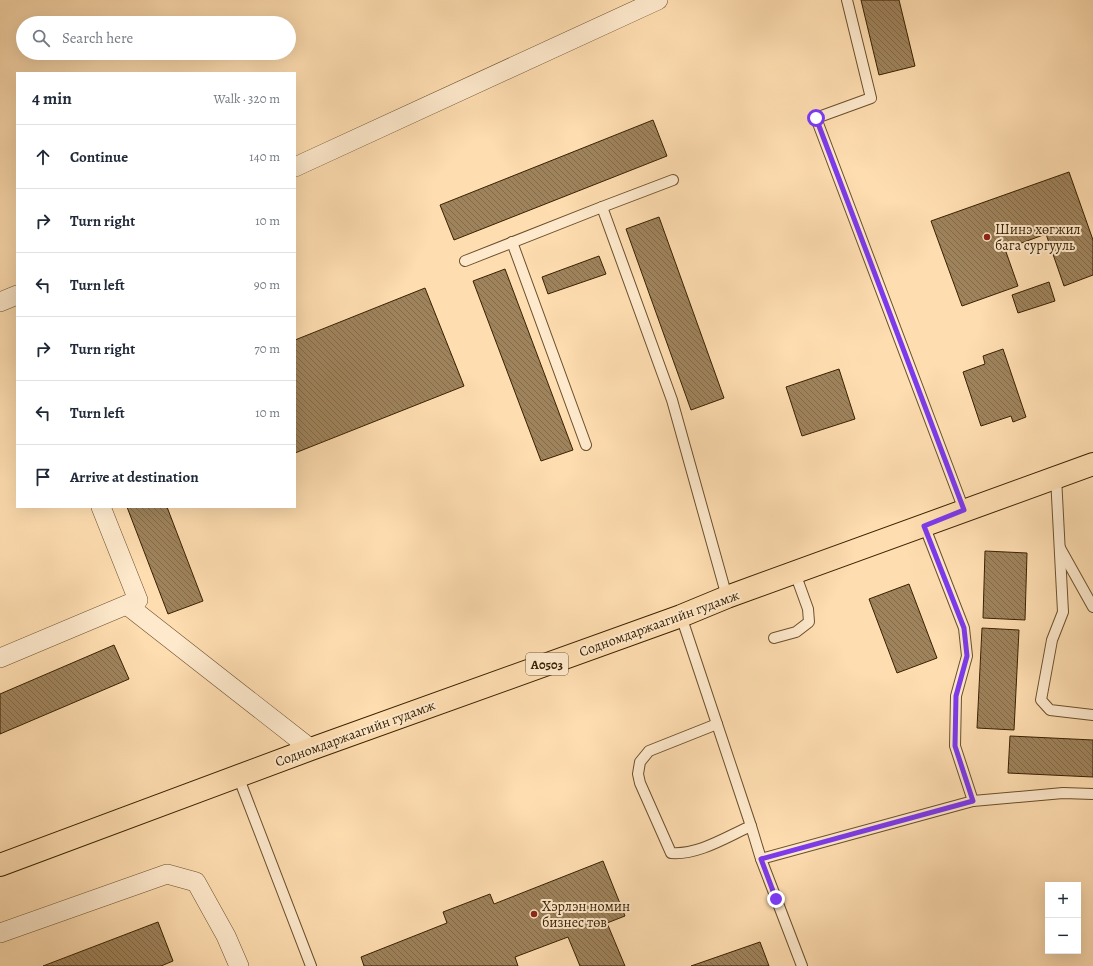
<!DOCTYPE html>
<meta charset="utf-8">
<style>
:root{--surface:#fff;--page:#f6f6f7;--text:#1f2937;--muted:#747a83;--line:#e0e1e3}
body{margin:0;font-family:Alegreya,serif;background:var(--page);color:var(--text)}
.controls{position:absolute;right:12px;bottom:12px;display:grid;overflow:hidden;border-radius:0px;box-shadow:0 4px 16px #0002}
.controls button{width:36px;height:36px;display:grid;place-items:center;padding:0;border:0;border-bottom:1px solid var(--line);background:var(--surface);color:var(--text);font:20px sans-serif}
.stop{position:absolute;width:12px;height:12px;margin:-9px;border:3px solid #7c3aed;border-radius:50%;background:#fff}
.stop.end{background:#7c3aed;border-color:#fff;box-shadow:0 1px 4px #0008}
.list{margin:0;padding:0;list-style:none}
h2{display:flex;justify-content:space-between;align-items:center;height:52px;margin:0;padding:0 16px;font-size:17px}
h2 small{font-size:13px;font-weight:400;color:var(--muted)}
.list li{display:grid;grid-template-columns:26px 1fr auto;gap:12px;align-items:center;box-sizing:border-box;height:64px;padding:0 16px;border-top:1px solid var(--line)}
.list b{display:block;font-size:15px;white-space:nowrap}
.list em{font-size:13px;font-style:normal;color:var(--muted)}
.icon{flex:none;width:22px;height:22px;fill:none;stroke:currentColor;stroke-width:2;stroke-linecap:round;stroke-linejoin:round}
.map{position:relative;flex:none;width:1093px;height:966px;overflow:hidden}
.search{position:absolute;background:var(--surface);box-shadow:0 4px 16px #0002;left:16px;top:16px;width:280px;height:44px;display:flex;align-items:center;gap:10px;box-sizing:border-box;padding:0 14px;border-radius:22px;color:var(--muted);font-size:15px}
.panel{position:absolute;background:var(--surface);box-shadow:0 4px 16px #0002;left:16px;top:72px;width:280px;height:436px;border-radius:0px}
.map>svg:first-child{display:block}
.building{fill:url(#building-back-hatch);stroke:#392100}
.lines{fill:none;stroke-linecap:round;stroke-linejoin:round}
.service-casing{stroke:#6a502c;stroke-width:12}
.minor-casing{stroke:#6a502c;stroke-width:20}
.primary-casing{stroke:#392100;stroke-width:24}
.service{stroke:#fee9cc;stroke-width:10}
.minor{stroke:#fee9cc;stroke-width:19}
.primary{stroke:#feddb0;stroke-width:22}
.route{stroke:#7c3aed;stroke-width:5}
.poi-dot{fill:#8f2418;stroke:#fee9cc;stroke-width:1.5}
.labels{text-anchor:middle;stroke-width:4;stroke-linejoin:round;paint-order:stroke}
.shield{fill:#fee9cc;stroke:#745d3d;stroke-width:1}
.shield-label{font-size:13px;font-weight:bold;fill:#392100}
.poi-label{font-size:14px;fill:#392100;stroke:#fee9cc;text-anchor:start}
.street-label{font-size:14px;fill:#392100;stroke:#fee9cc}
</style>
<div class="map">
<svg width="1093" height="966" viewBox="0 0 1093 966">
<defs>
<pattern id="building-back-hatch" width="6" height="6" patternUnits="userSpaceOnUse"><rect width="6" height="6" fill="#9f835c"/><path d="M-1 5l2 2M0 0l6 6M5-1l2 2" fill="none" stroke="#836b4a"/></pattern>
</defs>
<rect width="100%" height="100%" fill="#feddb0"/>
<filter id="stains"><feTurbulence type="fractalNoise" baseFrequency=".005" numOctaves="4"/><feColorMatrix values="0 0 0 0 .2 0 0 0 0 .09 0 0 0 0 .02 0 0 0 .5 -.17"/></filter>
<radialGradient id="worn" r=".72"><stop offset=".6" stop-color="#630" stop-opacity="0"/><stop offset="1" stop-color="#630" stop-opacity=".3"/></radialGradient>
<g class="building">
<path d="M861,0H899L915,66L879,75Z"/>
<path d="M653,120L667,156L454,240L440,205Z"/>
<path d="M1069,172L1093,240V275L1064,286L1046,234L1005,249L1018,286L962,306L931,221Z"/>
<path d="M659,217L724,398L691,410L626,229Z"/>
<path d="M599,256L606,274L548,294L542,277Z"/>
<path d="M505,269L573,450L541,461L473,281Z"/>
<path d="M1049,282L1055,301L1018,313L1012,295Z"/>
<path d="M425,288L464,386L295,453V340Z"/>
<path d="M1003,349L1026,417L1013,422L1011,416L981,426L963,372L985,364L983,356Z"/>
<path d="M839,369L855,419L802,436L786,387Z"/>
<path d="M127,507H167L203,601L168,614Z"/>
<path d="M985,551L1027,553L1025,620L983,618Z"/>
<path d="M909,584L937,658L897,673L869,599Z"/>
<path d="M982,628L1019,630L1014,730L977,728Z"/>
<path d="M114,645L129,679L0,734V694Z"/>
<path d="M1010,736L1093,740V777L1008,773Z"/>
<path d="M603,861L625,916L607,923L625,966H580L568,937L515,957L518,966H364L361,957L447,923L443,912L490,894L494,904Z"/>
<path d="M158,922L173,961L161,966H43Z"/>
<path d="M760,942L769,966H691Z"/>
</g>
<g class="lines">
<g class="service-casing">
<g id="service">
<path d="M847,0L871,98L816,118L964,510"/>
<path d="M602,207L673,180"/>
<path d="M512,242L586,445"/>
<path d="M465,261L602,207L672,400L727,597"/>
<path d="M1056,477L1063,612L1052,640L1041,700L1050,710L1093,715"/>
<path d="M924,525L964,628L967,656L956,696L955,746L973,801"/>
<path d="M1060,548L1093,607"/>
<path d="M681,616L751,826L761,859L802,966"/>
<path d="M774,638L796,632L809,622L808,609L795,573"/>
<path d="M717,724L649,751L640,762L638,774L640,783L671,853C699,855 726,837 751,826"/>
<path d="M238,776L311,966"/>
<path d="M761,859L973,801L1063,793L1093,794"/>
</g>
</g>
<g class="minor-casing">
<g id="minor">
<path d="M295,167L658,0"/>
<path d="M0,302L17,295"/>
<path d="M127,605L311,749"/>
<path d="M0,658L138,600L101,507"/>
<path d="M0,933L167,874L196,882L226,936L239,966"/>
</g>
</g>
<g class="primary-casing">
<path id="primary" d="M0,865L311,749L681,616L727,597L1093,464"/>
</g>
<use href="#service" class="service"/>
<use href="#minor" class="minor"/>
<use href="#primary" class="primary"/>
</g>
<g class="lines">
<path class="route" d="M776,899L761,859L973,801L955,746L956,696L967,656L964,628L924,526L964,510L816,118"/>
</g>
<g class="poi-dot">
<circle cx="987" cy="237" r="4"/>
<circle cx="534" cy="914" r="4"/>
</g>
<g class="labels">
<rect class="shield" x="526" y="653" width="42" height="22" rx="3"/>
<g class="shield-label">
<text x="547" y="669">A0503</text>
</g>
<g class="poi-label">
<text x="995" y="234">Шинэ хөгжил<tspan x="995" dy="16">бага сургууль</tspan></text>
<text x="542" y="911">Хэрлэн номин<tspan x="542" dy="16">бизнес төв</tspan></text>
</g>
<g class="street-label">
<text transform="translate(659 623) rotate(-20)" y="5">Содномдаржаагийн гудамж</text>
<text transform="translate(355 733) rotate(-20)" y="5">Содномдаржаагийн гудамж</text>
</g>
</g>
<rect width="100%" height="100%" filter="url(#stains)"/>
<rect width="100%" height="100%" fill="url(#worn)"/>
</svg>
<div class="controls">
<button>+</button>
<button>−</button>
</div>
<div class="stop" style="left:816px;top:118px"></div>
<div class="stop end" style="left:776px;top:899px"></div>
<div class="search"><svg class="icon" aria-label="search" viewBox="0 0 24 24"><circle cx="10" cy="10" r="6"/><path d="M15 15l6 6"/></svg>Search here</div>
<section class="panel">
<h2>4 min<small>Walk · 320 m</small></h2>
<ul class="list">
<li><svg class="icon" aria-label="ahead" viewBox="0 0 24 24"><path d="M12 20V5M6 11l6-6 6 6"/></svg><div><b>Continue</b></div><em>140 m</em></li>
<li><svg class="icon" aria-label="right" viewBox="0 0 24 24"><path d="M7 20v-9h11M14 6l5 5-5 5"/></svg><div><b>Turn right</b></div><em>10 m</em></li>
<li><svg class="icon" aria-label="left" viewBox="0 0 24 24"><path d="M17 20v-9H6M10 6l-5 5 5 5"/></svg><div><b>Turn left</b></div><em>90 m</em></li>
<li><svg class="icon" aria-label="right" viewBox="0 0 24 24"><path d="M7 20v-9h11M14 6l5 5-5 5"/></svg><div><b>Turn right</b></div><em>70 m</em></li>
<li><svg class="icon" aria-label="left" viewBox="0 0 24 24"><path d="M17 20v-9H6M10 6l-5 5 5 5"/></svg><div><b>Turn left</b></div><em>10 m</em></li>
<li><svg class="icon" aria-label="arrive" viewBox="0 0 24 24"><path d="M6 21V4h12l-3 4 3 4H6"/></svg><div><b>Arrive at destination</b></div></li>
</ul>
</section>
</div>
